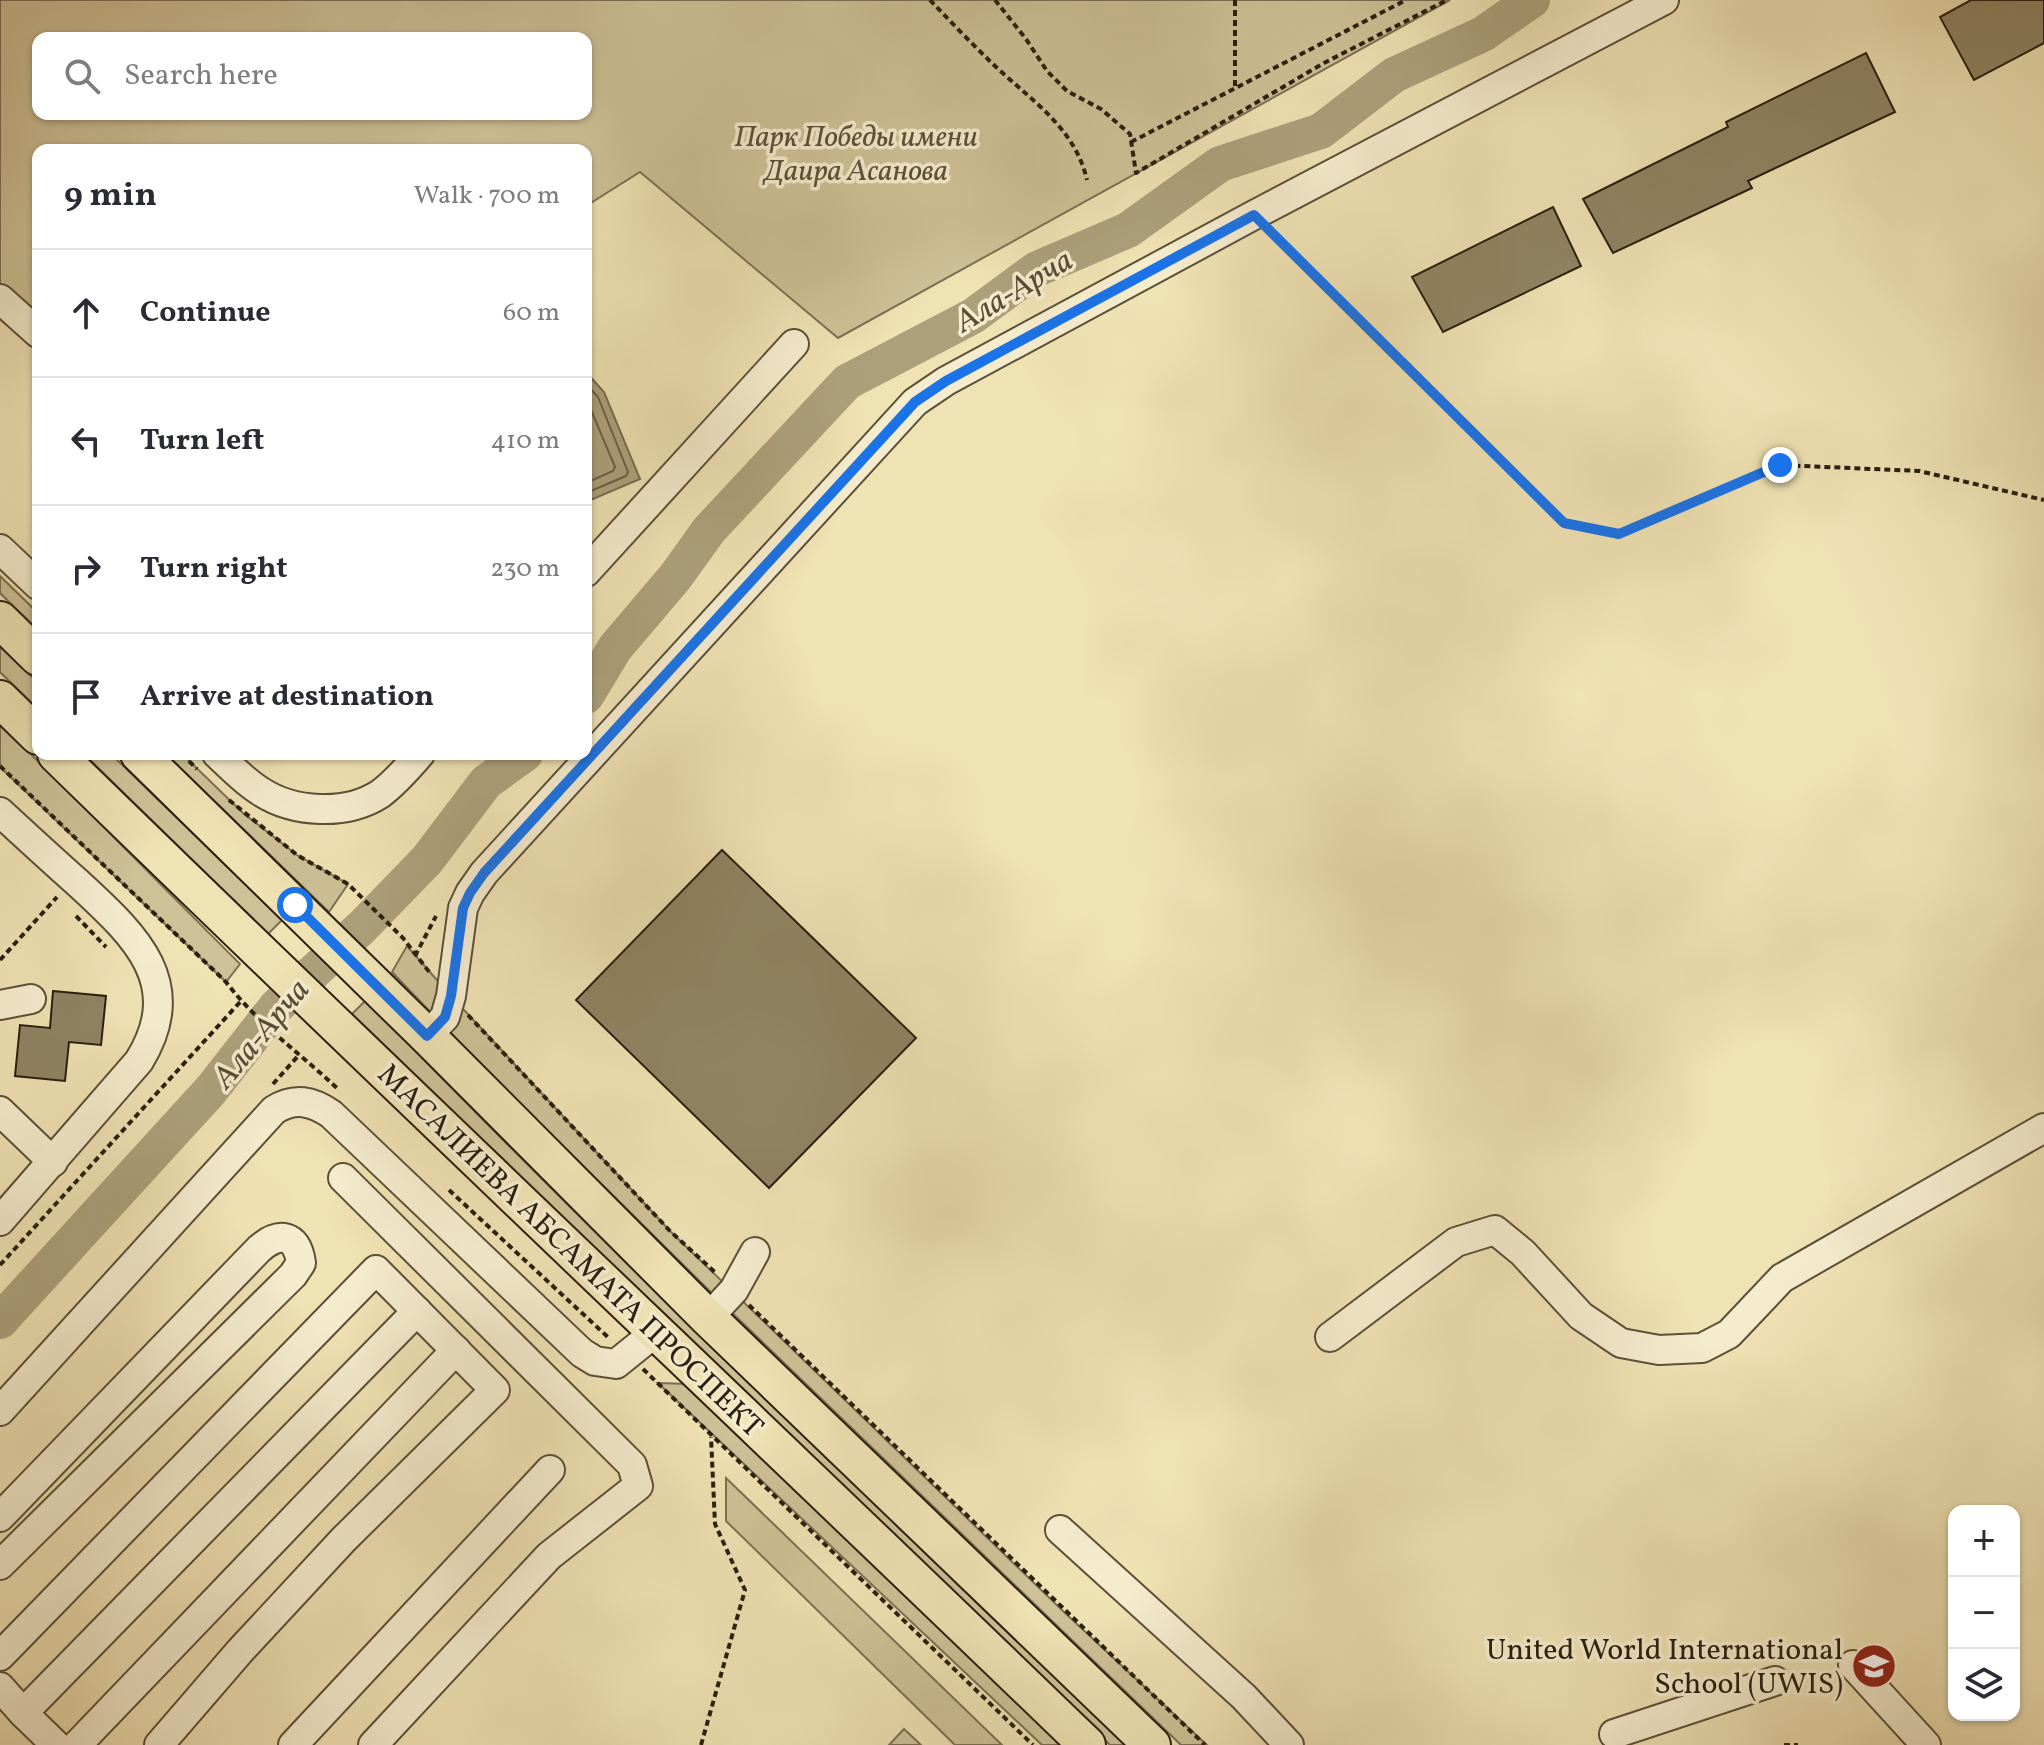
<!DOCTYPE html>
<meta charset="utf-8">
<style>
:root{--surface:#fff;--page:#f2f2f3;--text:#2b2b33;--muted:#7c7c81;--line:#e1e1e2}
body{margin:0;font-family:Vollkorn,serif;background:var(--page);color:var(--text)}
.controls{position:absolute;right:24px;bottom:24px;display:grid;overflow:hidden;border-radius:16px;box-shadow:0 2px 6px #0004}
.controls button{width:72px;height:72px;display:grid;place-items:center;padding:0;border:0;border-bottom:2px solid var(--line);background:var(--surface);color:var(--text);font:40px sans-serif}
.stop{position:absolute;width:24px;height:24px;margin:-18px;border:6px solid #1a73e8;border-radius:50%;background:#fff}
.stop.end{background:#1a73e8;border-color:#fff;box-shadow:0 2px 8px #0008}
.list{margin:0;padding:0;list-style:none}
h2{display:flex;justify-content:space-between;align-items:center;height:104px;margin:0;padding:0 32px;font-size:34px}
h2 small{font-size:26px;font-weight:400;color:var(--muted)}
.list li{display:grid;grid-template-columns:52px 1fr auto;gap:24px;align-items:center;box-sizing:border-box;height:128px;padding:0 32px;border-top:2px solid var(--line)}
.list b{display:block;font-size:30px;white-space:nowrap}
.list em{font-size:26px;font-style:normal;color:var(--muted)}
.icon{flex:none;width:44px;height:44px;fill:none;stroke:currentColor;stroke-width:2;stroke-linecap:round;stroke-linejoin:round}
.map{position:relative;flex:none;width:2044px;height:1745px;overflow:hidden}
.search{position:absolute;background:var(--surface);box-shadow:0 2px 6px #0004;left:32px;top:32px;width:560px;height:88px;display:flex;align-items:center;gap:20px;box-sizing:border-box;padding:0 28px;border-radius:16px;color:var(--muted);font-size:30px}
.panel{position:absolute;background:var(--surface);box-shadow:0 2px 6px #0004;left:32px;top:144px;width:560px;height:616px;border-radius:16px}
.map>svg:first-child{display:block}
.green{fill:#cec197;stroke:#7c7053;stroke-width:2;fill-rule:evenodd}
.water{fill:#aca07b;stroke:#786c50;stroke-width:2}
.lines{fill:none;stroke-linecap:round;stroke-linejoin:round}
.shore{stroke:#6b6045;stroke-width:2}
.river{stroke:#aca07b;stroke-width:36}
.building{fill:#908464;stroke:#2a1f0f;stroke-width:2}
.minor-casing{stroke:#5b5038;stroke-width:32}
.major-casing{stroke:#2a1f0f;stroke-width:40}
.path{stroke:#2a1f0f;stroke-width:4;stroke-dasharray:6 4;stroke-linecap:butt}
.minor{stroke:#f5ecce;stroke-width:28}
.major{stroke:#efe2b3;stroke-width:36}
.route{stroke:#1a73e8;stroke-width:10}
.labels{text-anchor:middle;stroke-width:7;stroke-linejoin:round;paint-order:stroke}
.park-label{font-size:30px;font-style:italic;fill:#5b5038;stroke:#f5ecce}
.street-label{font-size:30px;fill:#2a1f0f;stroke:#f5ecce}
.poi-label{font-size:30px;fill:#2a1f0f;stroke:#f5ecce;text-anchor:end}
.water-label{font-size:32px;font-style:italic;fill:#584c35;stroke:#f5ecce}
</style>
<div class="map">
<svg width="2044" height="1745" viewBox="0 0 2044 1745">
<rect width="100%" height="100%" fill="#efe2b3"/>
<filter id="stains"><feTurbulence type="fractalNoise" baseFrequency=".0025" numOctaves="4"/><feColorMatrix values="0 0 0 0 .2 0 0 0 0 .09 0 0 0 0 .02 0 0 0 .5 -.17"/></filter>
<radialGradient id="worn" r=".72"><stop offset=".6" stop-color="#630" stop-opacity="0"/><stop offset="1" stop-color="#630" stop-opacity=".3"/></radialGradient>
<g class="green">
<path d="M0,0H1450L838,338L640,172L586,206V150H38V327L0,291ZM38,38H586V114H38Z"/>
<path d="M0,576L38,613V630L0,593Z"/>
<path d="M0,646L38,683V709L0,672Z"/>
<path d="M0,723L240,964L226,982L0,767Z"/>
<path d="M84,754H111L282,920L268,934Z"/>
<path d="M166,754H182L243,813L297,855L348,884L329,912Z"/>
<path d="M407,946L451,996L670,1231L1064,1612L1207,1745H1181L722,1303L489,1073L392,972Z"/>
<path d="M366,1000C612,1255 870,1500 1127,1745H1110L352,1014Z"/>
<path d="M658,1383L688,1384L1066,1745H1042Z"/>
<path d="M726,1478L1002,1745H955L726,1521Z"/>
<path d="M904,1729L921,1745H889Z"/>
</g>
<path class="water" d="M586,372L604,392L640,479L586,502Z"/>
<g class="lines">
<g class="shore">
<path d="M586,384L598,397L628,472L626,476L586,493"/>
<path d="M586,398L615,467L613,471L586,483"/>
</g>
<g class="river">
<path d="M586,696L615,648L676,576L709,530L847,382L973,316L1037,269L1128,230L1220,164L1321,131L1394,75L1483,34L1532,0"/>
<path d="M0,1321L211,1090L276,1007L362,927L427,860L486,782L525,754"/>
</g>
</g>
<g class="building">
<path d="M1971,0H2044V43L1974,80L1940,17Z"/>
<path d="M1866,53L1895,112L1748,181L1752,188L1613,253L1583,199L1728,127L1726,122Z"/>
<path d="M1553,207L1581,266L1443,332L1412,277Z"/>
<path d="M722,850L916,1038L769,1188L576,1000Z"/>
<path d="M53,991L106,996L101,1045L69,1042L65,1081L15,1076L20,1025L50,1028Z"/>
</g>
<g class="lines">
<g class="minor-casing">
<g id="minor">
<path d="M0,299L38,333"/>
<path d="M0,549L38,585"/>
<path d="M586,572L794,344"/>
<path d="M217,754C231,767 244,781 260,791C293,813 346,816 380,794C395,783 408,768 420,754"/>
<path d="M0,812C26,836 52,860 78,883C133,934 188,982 139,1061L0,1221"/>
<path d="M0,1005L31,999"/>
<path d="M427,1036L445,1017L451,996L463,908L470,893L484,873L915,402L946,381L1254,215L1664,0"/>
<path d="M0,1111L53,1162"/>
<path d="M343,1178L632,1465L638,1486L549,1556L373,1745"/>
<path d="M708,1318L734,1290L755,1252"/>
<path d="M1330,1337L1456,1242L1495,1230L1523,1253L1581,1316L1621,1343L1659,1350L1702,1348L1729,1334L1782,1278L2044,1128"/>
<path d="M0,1411L274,1110C295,1097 312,1101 331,1114L582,1353L595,1361L616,1364L657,1331"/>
<path d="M0,1517L259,1249C279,1231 297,1234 301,1263L293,1275L0,1565"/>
<path d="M1060,1530L1244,1697L1289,1745"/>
<path d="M0,1656L376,1270L495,1390L344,1539L240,1651L159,1745"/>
<path d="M1853,1665L1926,1745"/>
<path d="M0,1687L23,1713"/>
<path d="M1614,1734L1775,1681"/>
<path d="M56,1745L23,1713L417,1311"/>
<path d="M77,1745L456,1350"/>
<path d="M293,1745L550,1470"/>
</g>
</g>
<g class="major-casing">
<g id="major">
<path d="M0,620L38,657"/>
<path d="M0,699L38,736"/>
<path d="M56,754C397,1087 744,1414 1087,1745"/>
<path d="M139,754L427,1036L708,1318L1152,1745"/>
</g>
</g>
<g class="path">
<path d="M930,0C951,22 973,45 995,66C1032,101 1075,128 1087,180"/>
<path d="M995,0L1026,39L1047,71L1067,91L1101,109L1130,134L1136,173L1324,63L1447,0"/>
<path d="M1235,0V88"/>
<path d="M1131,142L1406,0"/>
<path d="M1270,231L1564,523L1619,534L1780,465L1919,471L2044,500"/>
<path d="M182,754L197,769"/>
<path d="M0,766L226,982C258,1024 301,1054 339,1090"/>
<path d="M229,800L297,855L348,884L403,938L430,973"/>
<path d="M76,916L106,947"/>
<path d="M415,956L436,916"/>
<path d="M0,960L57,897"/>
<path d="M468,1015L670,1231L717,1274"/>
<path d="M273,1084L298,1056"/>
<path d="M449,1190L610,1339"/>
<path d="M0,1265L241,1001"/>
<path d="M749,1305L1205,1745"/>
<path d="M643,1369L1033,1745"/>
<path d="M701,1745L745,1590L715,1524L711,1437"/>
<path d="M1784,1745H1798"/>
</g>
<use href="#minor" class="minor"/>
<use href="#major" class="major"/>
</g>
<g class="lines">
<path class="route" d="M295,905L427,1036L445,1017L451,996L463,908L470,893L484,873L915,402L946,381L1254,215L1564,523L1619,534L1780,465"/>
</g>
<defs>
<g id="school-disc" transform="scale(2.3)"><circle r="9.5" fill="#8f2418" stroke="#f5ecce"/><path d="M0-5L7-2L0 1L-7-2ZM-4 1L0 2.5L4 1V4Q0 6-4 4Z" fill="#fff"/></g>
</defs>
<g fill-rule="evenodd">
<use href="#school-disc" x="1874" y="1666"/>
</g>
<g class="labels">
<g class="park-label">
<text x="856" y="146">Парк Победы имени<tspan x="856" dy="34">Даира Асанова</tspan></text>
</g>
<g class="street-label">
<text transform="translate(571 1250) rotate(44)" y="10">МАСАЛИЕВА АБСАМАТА ПРОСПЕКТ</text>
</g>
<g class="poi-label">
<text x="1843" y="1659">United World International<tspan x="1843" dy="34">School (UWIS)</tspan></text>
</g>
<g class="water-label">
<text transform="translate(1013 290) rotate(-31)" y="11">Ала-Арча</text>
<text transform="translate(260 1033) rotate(-50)" y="11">Ала-Арча</text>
</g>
</g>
<rect width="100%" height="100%" filter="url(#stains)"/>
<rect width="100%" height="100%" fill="url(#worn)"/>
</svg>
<div class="controls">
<button>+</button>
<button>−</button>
<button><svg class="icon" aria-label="layers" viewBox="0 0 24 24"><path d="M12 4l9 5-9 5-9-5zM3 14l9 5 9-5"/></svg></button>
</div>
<div class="stop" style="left:295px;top:905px"></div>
<div class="stop end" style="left:1780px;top:465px"></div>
<div class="search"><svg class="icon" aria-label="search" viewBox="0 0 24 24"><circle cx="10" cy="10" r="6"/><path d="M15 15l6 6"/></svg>Search here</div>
<section class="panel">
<h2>9 min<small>Walk · 700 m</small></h2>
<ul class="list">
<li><svg class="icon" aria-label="ahead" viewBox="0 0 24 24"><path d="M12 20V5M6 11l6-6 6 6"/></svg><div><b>Continue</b></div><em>60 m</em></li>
<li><svg class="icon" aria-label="left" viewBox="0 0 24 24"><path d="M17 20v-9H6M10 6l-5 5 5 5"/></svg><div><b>Turn left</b></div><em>410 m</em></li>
<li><svg class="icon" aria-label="right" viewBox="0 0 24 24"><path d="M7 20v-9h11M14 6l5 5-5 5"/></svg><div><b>Turn right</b></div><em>230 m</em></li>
<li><svg class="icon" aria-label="arrive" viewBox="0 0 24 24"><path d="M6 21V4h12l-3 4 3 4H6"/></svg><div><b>Arrive at destination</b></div></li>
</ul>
</section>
</div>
